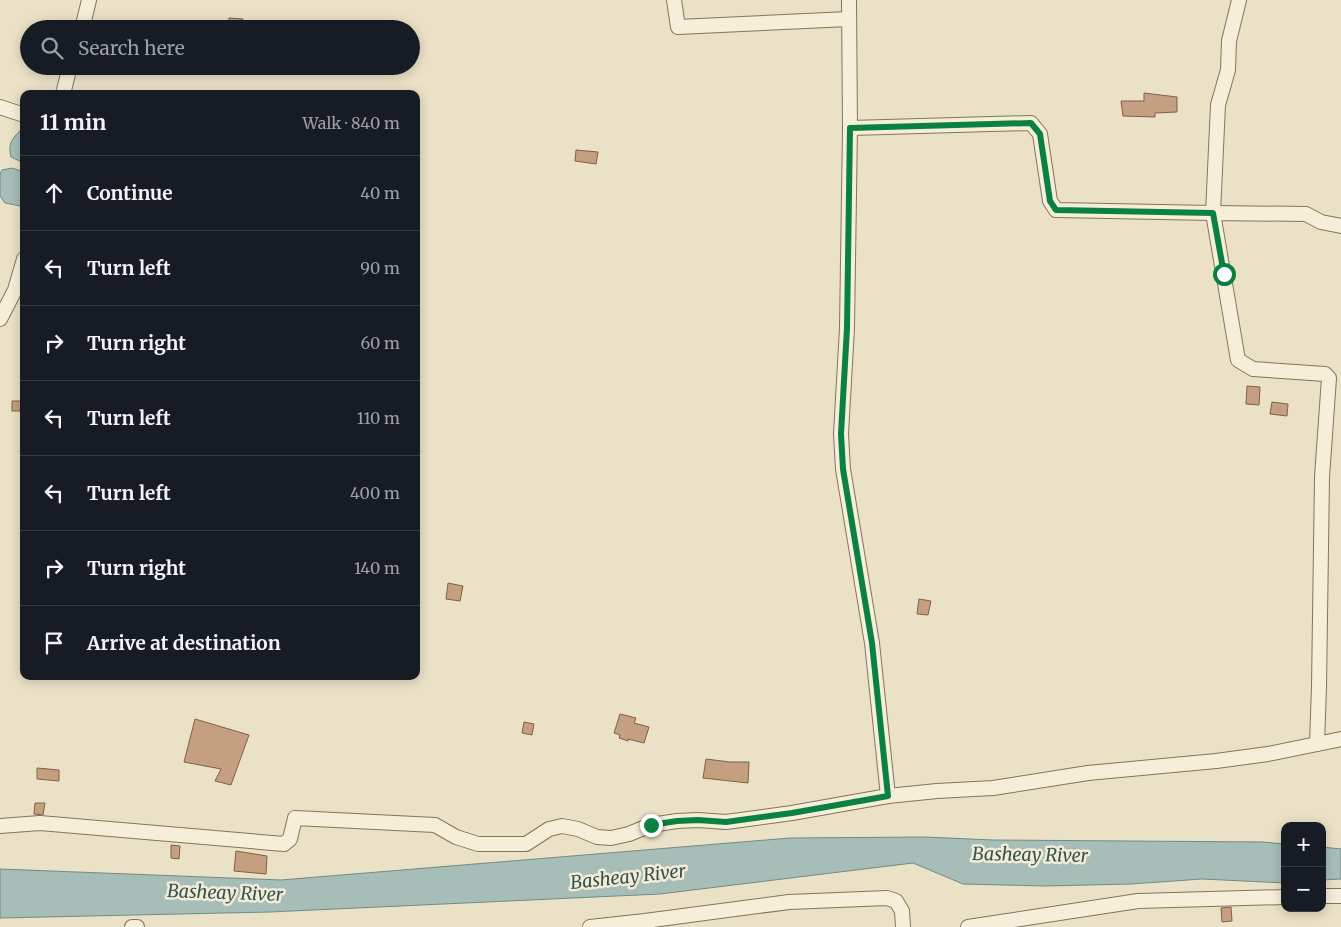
<!DOCTYPE html>
<meta charset="utf-8">
<style>
:root{--surface:#171b24;--page:#20242c;--text:#f1f3f6;--muted:#9ea1a6;--line:#363941}
body{margin:0;font-family:Merriweather,serif;background:var(--page);color:var(--text)}
.controls{position:absolute;right:15px;bottom:15px;display:grid;overflow:hidden;border-radius:10px;box-shadow:0 2px 12px #0003}
.controls button{width:45px;height:45px;display:grid;place-items:center;padding:0;border:0;border-bottom:1px solid var(--line);background:var(--surface);color:var(--text);font:25px sans-serif}
.stop{position:absolute;width:15px;height:15px;margin:-11px;border:4px solid #0b8043;border-radius:50%;background:#fff}
.stop.end{background:#0b8043;border-color:#fff;box-shadow:0 1px 5px #0008}
.list{margin:0;padding:0;list-style:none}
h2{display:flex;justify-content:space-between;align-items:center;height:65px;margin:0;padding:0 20px;font-size:21px}
h2 small{font-size:16px;font-weight:400;color:var(--muted)}
.list li{display:grid;grid-template-columns:32px 1fr auto;gap:15px;align-items:center;box-sizing:border-box;height:75px;padding:0 20px;border-top:1px solid var(--line)}
.list b{display:block;font-size:19px;white-space:nowrap}
.list em{font-size:16px;font-style:normal;color:var(--muted)}
.icon{flex:none;width:28px;height:28px;fill:none;stroke:currentColor;stroke-width:2;stroke-linecap:round;stroke-linejoin:round}
.map{position:relative;flex:none;width:1341px;height:927px;overflow:hidden}
.search{position:absolute;background:var(--surface);box-shadow:0 2px 12px #0003;left:20px;top:20px;width:400px;height:55px;display:flex;align-items:center;gap:12px;box-sizing:border-box;padding:0 18px;border-radius:28px;color:var(--muted);font-size:19px}
.panel{position:absolute;background:var(--surface);box-shadow:0 2px 12px #0003;left:20px;top:90px;width:400px;height:590px;border-radius:10px}
.map>svg:first-child{display:block}
.water{fill:#a7beb8;stroke:#6f8b86}
.building{fill:#c4a080;stroke:#806046}
.lines{fill:none;stroke-linecap:round;stroke-linejoin:round}
.street-casing{stroke:#84745e;stroke-width:16}
.street{stroke:#f5eed9;stroke-width:14}
.route{stroke:#0b8043;stroke-width:6}
.labels{text-anchor:middle;stroke-width:5;stroke-linejoin:round;paint-order:stroke}
.water-label{font-size:18px;font-style:italic;fill:#315353;stroke:#f2ebd5}
</style>
<div class="map">
<svg width="1341" height="927" viewBox="0 0 1341 927">
<rect width="100%" height="100%" fill="#eae1c6"/>
<g class="water">
<path d="M20,131H24V163L11,157C8,145 11,139 20,131Z"/>
<path d="M12,168L24,172V202L20,206L5,203L0,196V174L2,170Z"/>
<path d="M925,837L993,840L1262,842L1285,844V883L1202,879L1131,884L1045,886L963,884L913,863L660,894L270,912L0,918V869L281,880L790,838Z"/>
<path d="M1322,847L1341,849V879L1322,880Z"/>
</g>
<g class="building">
<path d="M229,18L243,19L242,29H228Z"/>
<path d="M1144,93L1177,97V112L1155,113V117L1123,116L1121,101H1144Z"/>
<path d="M576,150L598,152L596,164L575,161Z"/>
<path d="M1247,386L1260,387L1259,405L1246,404Z"/>
<path d="M12,401H21L20,411H12Z"/>
<path d="M1272,402L1288,404L1287,416L1270,414Z"/>
<path d="M448,583L463,586L460,601L446,599Z"/>
<path d="M919,599L931,601L928,615L917,614Z"/>
<path d="M620,714L636,718L634,723L649,727L644,743L628,739V741L619,738L620,735L614,733Z"/>
<path d="M195,719L249,735L231,785L215,781L221,769L184,762Z"/>
<path d="M524,722L534,724L532,735L522,733Z"/>
<path d="M706,759L730,762H749L748,783L703,778Z"/>
<path d="M37,768L59,770V781L37,779Z"/>
<path d="M35,803H45L43,815L34,814Z"/>
<path d="M171,845L180,846L179,859L171,858Z"/>
<path d="M236,851L267,856L266,874L234,871Z"/>
<path d="M1231,907L1232,921L1222,922L1221,908Z"/>
</g>
<g class="lines">
<g class="street-casing">
<g id="street">
<path d="M674,0L678,27L849,19"/>
<path d="M849,0L850,128L847,328L841,434L843,469L872,643L888,796"/>
<path d="M82,29L89,0"/>
<path d="M63,94L70,66"/>
<path d="M0,107L24,115"/>
<path d="M850,128L1031,123L1040,134L1050,201L1056,210L1213,213L1218,105L1228,70L1229,41L1239,0"/>
<path d="M0,319L15,290L24,259"/>
<path d="M1317,744L1319,687L1322,477L1329,378L1325,374L1253,369L1238,360L1213,213L1306,214L1321,222L1341,226"/>
<path d="M0,826L40,823L284,844L290,839L295,818L435,825L456,837L478,844H526L549,829L562,826L578,829L597,837L611,838L629,834L651,825L677,821L698,820L726,822L792,813L888,796L937,791L993,788L1088,773L1216,761L1268,754L1341,739"/>
<path d="M1322,896H1341"/>
<path d="M132,927H137"/>
<path d="M590,927L645,921L789,902L887,898L896,901L902,911L903,927"/>
<path d="M968,927L1138,901L1285,897"/>
</g>
</g>
<use href="#street" class="street"/>
</g>
<g class="lines">
<path class="route" d="M651,825L677,821L698,820L726,822L792,813L888,796L872,643L843,469L841,434L847,328L850,128L1031,123L1040,134L1050,201L1056,210L1213,213L1224,274"/>
</g>
<g class="labels">
<g class="water-label">
<text transform="translate(1030 855) rotate(1)" y="6">Basheay River</text>
<text transform="translate(628 877) rotate(-6)" y="6">Basheay River</text>
<text transform="translate(225 893) rotate(2)" y="6">Basheay River</text>
</g>
</g>
</svg>
<div class="controls">
<button>+</button>
<button>−</button>
</div>
<div class="stop" style="left:1224px;top:274px"></div>
<div class="stop end" style="left:651px;top:825px"></div>
<div class="search"><svg class="icon" aria-label="search" viewBox="0 0 24 24"><circle cx="10" cy="10" r="6"/><path d="M15 15l6 6"/></svg>Search here</div>
<section class="panel">
<h2>11 min<small>Walk · 840 m</small></h2>
<ul class="list">
<li><svg class="icon" aria-label="ahead" viewBox="0 0 24 24"><path d="M12 20V5M6 11l6-6 6 6"/></svg><div><b>Continue</b></div><em>40 m</em></li>
<li><svg class="icon" aria-label="left" viewBox="0 0 24 24"><path d="M17 20v-9H6M10 6l-5 5 5 5"/></svg><div><b>Turn left</b></div><em>90 m</em></li>
<li><svg class="icon" aria-label="right" viewBox="0 0 24 24"><path d="M7 20v-9h11M14 6l5 5-5 5"/></svg><div><b>Turn right</b></div><em>60 m</em></li>
<li><svg class="icon" aria-label="left" viewBox="0 0 24 24"><path d="M17 20v-9H6M10 6l-5 5 5 5"/></svg><div><b>Turn left</b></div><em>110 m</em></li>
<li><svg class="icon" aria-label="left" viewBox="0 0 24 24"><path d="M17 20v-9H6M10 6l-5 5 5 5"/></svg><div><b>Turn left</b></div><em>400 m</em></li>
<li><svg class="icon" aria-label="right" viewBox="0 0 24 24"><path d="M7 20v-9h11M14 6l5 5-5 5"/></svg><div><b>Turn right</b></div><em>140 m</em></li>
<li><svg class="icon" aria-label="arrive" viewBox="0 0 24 24"><path d="M6 21V4h12l-3 4 3 4H6"/></svg><div><b>Arrive at destination</b></div></li>
</ul>
</section>
</div>
